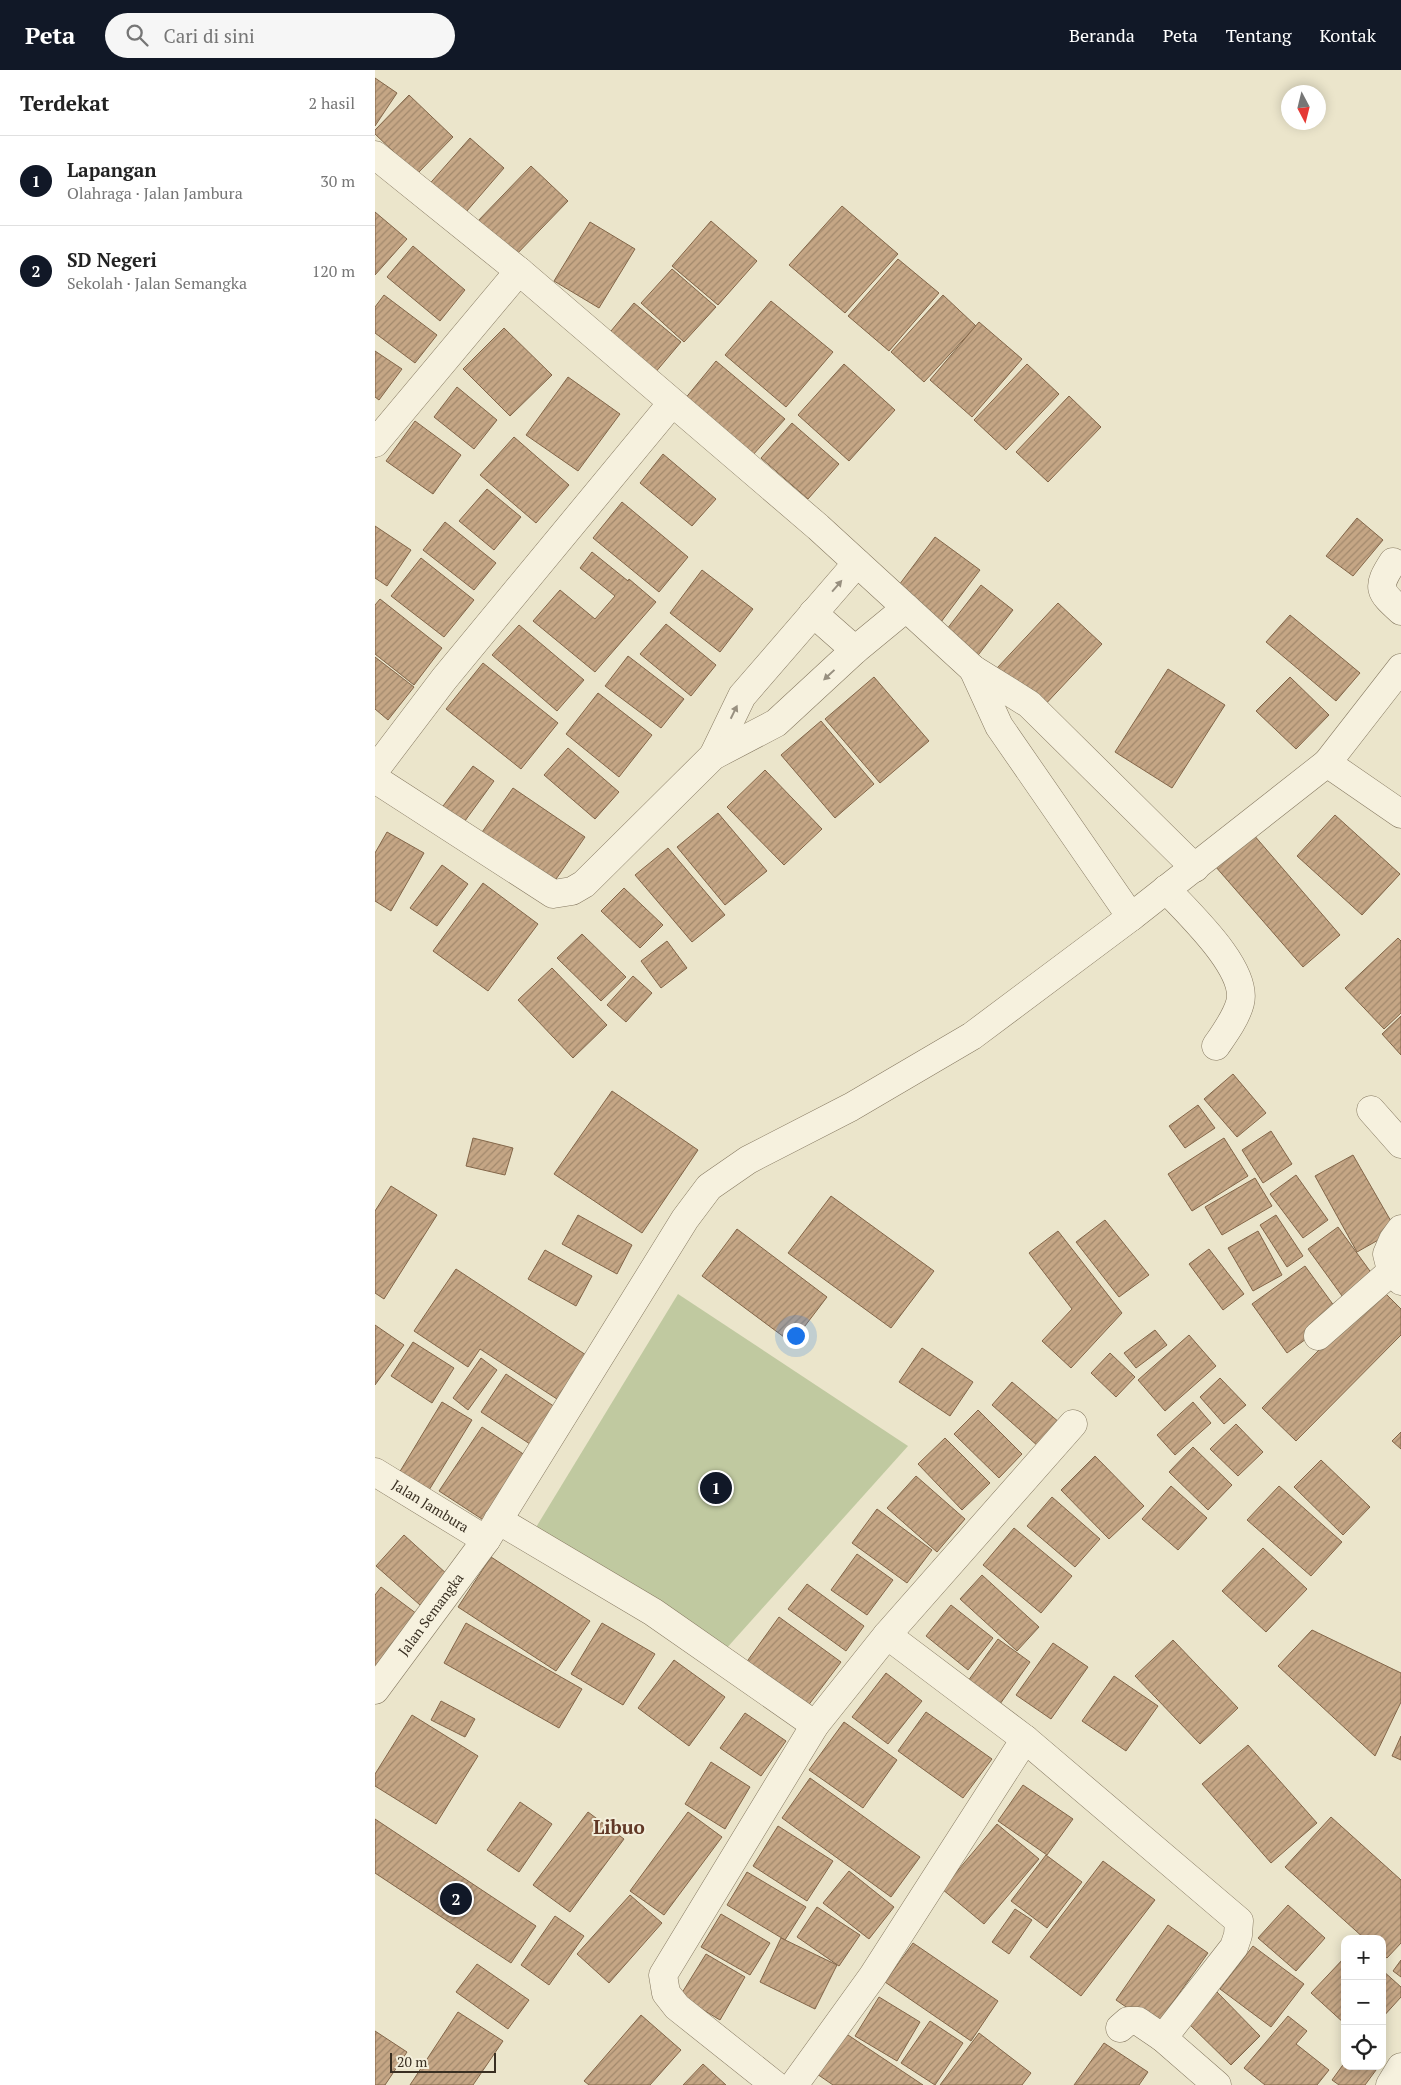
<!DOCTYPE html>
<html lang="id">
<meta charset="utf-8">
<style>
:root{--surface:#fff;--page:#f6f6f6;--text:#222;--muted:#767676;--line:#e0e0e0;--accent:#111827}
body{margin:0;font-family:"PT Serif",serif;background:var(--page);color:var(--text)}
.controls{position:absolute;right:15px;bottom:15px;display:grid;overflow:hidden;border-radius:10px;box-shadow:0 2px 12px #0003}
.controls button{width:45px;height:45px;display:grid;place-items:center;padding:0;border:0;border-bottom:1px solid var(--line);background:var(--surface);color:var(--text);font:25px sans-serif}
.compass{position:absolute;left:906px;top:15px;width:45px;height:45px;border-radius:50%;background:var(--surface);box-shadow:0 2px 12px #0003;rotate:173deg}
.scale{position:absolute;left:15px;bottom:12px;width:106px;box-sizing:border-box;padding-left:5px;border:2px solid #392f22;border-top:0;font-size:14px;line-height:18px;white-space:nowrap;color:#392f22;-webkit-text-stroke:4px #f3eeda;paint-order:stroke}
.you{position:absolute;left:420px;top:1265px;width:18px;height:18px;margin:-12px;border:4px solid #fff;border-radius:50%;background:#1a73e8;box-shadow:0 0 0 8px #1a73e833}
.badge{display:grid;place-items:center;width:32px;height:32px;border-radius:50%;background:var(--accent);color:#fff;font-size:16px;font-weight:700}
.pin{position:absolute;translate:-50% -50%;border:2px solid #fff;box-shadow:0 1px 5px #0006}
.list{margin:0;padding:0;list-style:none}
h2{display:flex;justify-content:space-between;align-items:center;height:65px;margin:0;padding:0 20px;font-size:21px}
h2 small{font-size:16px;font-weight:400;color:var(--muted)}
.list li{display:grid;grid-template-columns:32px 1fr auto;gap:15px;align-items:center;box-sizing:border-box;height:90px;padding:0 20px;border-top:1px solid var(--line)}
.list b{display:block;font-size:19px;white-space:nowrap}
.list p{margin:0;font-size:16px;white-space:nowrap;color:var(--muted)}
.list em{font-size:16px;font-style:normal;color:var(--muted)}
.icon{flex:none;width:28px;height:28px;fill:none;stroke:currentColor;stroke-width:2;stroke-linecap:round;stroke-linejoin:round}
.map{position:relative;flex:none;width:1026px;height:2015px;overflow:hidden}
header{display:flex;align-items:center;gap:30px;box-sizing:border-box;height:70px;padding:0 25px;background:var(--accent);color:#fff}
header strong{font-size:24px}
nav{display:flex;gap:28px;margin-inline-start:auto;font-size:18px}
.search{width:350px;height:45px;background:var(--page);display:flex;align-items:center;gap:12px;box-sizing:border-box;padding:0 18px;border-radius:28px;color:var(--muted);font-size:19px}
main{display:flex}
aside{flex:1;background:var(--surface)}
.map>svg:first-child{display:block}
.pitch{fill:#c0c9a0}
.building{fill:url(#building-hatch);stroke:#836649}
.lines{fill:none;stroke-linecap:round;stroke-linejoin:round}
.street-casing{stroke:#867961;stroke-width:29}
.street{stroke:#f6f1de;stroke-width:28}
.oneway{fill:#989080}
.labels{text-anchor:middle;stroke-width:4;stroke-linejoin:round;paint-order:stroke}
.street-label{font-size:14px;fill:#392f22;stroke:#f3eeda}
.district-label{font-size:19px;font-weight:bold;fill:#613826;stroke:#f3eeda}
</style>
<header>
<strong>Peta</strong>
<div class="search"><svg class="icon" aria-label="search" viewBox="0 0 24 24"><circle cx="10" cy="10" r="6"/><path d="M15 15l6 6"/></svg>Cari di sini</div>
<nav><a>Beranda</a><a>Peta</a><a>Tentang</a><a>Kontak</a></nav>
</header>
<main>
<aside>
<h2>Terdekat<small>2 hasil</small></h2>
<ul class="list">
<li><span class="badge">1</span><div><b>Lapangan</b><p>Olahraga · Jalan Jambura</p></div><em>30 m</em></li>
<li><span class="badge">2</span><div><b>SD Negeri</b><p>Sekolah · Jalan Semangka</p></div><em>120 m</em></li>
</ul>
</aside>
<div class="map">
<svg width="1026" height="2015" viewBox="0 0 1026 2015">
<defs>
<pattern id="building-hatch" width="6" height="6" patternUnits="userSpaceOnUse" patternTransform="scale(1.25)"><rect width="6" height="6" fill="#c5a685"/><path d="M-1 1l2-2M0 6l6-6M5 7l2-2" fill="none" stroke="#a1886c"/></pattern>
</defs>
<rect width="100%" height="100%" fill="#ebe5cb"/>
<path class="pitch" d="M303,1224L533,1376L350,1580L160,1459Z"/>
<g class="building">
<path d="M0,8L22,23L0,56Z"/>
<path d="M34,25L78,67L42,104L0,64V60Z"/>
<path d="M95,68L129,98L85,149L50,119Z"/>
<path d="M156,96L193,131L138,188L101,153Z"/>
<path d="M467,136L523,184L470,243L414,195Z"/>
<path d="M0,142L32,169L0,205Z"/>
<path d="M336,151L382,191L343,235L297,196Z"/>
<path d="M215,152L260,179L224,238L179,211Z"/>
<path d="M38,176L90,220L65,251L12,207Z"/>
<path d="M523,189L564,223L514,281L473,246Z"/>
<path d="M297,199L341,237L309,272L266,233Z"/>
<path d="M9,225L62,265L40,293L0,263V237Z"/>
<path d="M568,225L601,256L549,312L516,282Z"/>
<path d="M396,231L458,282L411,337L350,285Z"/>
<path d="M259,233L306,272L274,310L227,272Z"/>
<path d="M604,252L647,289L597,347L555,310Z"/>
<path d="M129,258L177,305L135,346L88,299Z"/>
<path d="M0,281L27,299L4,330L0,327Z"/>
<path d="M341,291L410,349L377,386L309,330Z"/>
<path d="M469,294L520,340L474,391L423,345Z"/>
<path d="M652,294L684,324L631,380L599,350Z"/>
<path d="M193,307L245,344L203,401L151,365Z"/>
<path d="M82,317L122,350L99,379L59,347Z"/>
<path d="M694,326L726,357L673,412L641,382Z"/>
<path d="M40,351L86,385L58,424L11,391Z"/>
<path d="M417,353L464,394L433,429L386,388Z"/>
<path d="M139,367L194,415L161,453L105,405Z"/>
<path d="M288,384L341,429L317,456L265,413Z"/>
<path d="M112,419L146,447L119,480L84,451Z"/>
<path d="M247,432L313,487L284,522L218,468Z"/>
<path d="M982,448L1008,470L978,506L951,486Z"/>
<path d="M70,452L121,493L99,520L48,480Z"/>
<path d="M0,456L36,480L12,516L0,508Z"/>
<path d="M560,467L605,500L563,556L518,523Z"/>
<path d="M217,482L253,511L254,509L281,532L220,602L158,551L185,520L220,549L240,526L205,498Z"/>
<path d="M46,488L99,530L69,567L16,526Z"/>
<path d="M327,500L378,539L345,582L295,543Z"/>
<path d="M606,515L638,540L597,593L565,568Z"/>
<path d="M5,529L67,578L39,615L0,584V535Z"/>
<path d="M683,533L727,574L666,639L622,598Z"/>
<path d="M915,545L985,603L961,631L891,572Z"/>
<path d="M291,554L341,595L316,626L265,584Z"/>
<path d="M144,555L209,610L182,641L117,585Z"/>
<path d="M253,586L309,629L286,658L230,616Z"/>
<path d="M0,587L39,617L13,650L0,639Z"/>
<path d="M108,593L183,653L146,699L71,639Z"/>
<path d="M793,599L850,635L797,718L740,682Z"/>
<path d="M499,607L554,671L505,713L450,649Z"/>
<path d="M915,607L954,645L921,679L881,641Z"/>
<path d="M223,623L277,665L244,707L191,664Z"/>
<path d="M446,651L499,714L460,748L406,685Z"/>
<path d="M193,678L244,722L220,749L169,705Z"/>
<path d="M98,696L119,711L87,755L65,740Z"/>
<path d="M390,700L447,759L409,795L352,737Z"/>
<path d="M138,718L210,767L177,815L105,765Z"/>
<path d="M343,743L392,801L350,835L302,777Z"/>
<path d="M960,745L1025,804L987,845L922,786Z"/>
<path d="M12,762L49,783L16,841L0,831V783Z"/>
<path d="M878,764L965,865L928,897L840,796Z"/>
<path d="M293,778L350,845L317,872L260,805Z"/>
<path d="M67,795L93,814L62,856L35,838Z"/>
<path d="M108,813L163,854L113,921L58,881Z"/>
<path d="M249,818L288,855L265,878L226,841Z"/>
<path d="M207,864L251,907L226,931L182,888Z"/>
<path d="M1023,868L1026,871V943L1009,959L970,918Z"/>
<path d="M292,871L312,898L286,918L266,891Z"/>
<path d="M177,898L232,955L198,988L143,930Z"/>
<path d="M258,906L277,923L251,952L232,935Z"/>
<path d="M1026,946V985L1007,964Z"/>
<path d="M858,1004L891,1043L862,1067L829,1029Z"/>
<path d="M237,1021L323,1080L267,1163L179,1104Z"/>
<path d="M823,1035L840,1058L810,1078L794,1056Z"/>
<path d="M896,1061L917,1094L888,1113L867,1080Z"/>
<path d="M98,1068L138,1078L130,1105L91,1096Z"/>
<path d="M849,1068L873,1106L817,1141L793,1104Z"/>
<path d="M978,1085L1021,1160L982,1182L940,1106Z"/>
<path d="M921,1105L953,1150L928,1168L895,1124Z"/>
<path d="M880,1108L897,1136L847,1165L830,1137Z"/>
<path d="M16,1116L62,1145L9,1229L0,1223V1141Z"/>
<path d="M456,1126L559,1201L516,1258L413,1183Z"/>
<path d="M203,1145L257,1175L242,1204L187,1174Z"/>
<path d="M901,1145L928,1186L912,1197L885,1155Z"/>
<path d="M730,1150L774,1205L744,1227L701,1172Z"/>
<path d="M963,1157L1000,1208L970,1230L933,1179Z"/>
<path d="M362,1159L452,1227L417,1273L327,1206Z"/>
<path d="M683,1161L747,1243L696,1298L667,1271L697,1239L654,1183Z"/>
<path d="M883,1161L907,1205L878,1221L853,1178Z"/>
<path d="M834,1179L869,1224L848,1240L814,1194Z"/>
<path d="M170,1180L217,1206L201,1236L153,1209Z"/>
<path d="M930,1196L965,1244L912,1283L877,1234Z"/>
<path d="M81,1199L214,1287L185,1331L105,1279L93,1297L39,1261Z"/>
<path d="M1005,1218L1026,1239V1265L921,1371L887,1338Z"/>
<path d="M0,1255L29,1275L0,1315Z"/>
<path d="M780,1260L792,1275L761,1298L749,1283Z"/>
<path d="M814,1265L841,1296L790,1341L763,1310Z"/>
<path d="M38,1272L79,1298L57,1333L16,1306Z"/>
<path d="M547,1278L598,1312L575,1346L524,1312Z"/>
<path d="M735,1283L760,1307L741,1327L716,1303Z"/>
<path d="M106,1288L122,1300L93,1340L78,1328Z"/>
<path d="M131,1304L183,1339L158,1376L106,1342Z"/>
<path d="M845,1308L871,1335L849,1354L825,1327Z"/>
<path d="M637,1312L685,1353L664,1377L617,1335Z"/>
<path d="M67,1332L97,1350L51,1425L21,1408Z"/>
<path d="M818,1332L836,1353L800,1385L782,1365Z"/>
<path d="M603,1340L647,1384L624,1408L579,1364Z"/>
<path d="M861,1354L888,1382L863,1406L835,1379Z"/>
<path d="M107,1357L156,1389L113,1453L64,1421Z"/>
<path d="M1026,1362V1379L1017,1371Z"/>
<path d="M570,1368L615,1413L587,1440L543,1394Z"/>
<path d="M818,1377L857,1415L833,1440L794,1402Z"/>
<path d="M720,1386L769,1436L734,1469L686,1420Z"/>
<path d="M946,1390L995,1437L968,1465L919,1417Z"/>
<path d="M541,1406L590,1449L562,1482L512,1438Z"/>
<path d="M796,1416L832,1448L803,1480L767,1449Z"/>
<path d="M904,1416L967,1472L936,1506L872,1450Z"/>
<path d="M677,1427L725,1469L700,1497L652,1456Z"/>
<path d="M502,1439L557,1480L532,1513L477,1473Z"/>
<path d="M639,1458L697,1506L666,1543L608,1495Z"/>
<path d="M29,1465L73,1505L45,1535L1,1496Z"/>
<path d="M888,1478L932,1519L891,1562L847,1521Z"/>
<path d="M482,1484L518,1510L492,1545L456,1520Z"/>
<path d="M116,1487L215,1551L181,1601L83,1537Z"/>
<path d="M607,1505L664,1557L642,1581L585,1529Z"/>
<path d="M432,1514L489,1556L471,1581L413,1539Z"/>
<path d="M6,1517L42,1544L0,1601V1525Z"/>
<path d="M576,1535L618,1568L593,1600L551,1566Z"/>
<path d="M404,1547L466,1592L429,1641L368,1597Z"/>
<path d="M91,1553L207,1619L184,1658L69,1593Z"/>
<path d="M227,1553L280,1584L248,1635L196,1604Z"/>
<path d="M937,1560L1026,1603V1632L1000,1686L903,1596Z"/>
<path d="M623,1569L655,1592L620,1641L588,1618Z"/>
<path d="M798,1570L863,1638L825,1674L760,1606Z"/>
<path d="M678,1573L713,1597L676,1649L641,1625Z"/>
<path d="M299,1590L350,1627L314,1676L263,1638Z"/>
<path d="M511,1603L547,1631L513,1674L477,1647Z"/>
<path d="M739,1606L783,1636L751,1681L707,1651Z"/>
<path d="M66,1631L100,1649L90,1667L56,1650Z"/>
<path d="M551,1642L617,1689L588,1728L523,1681Z"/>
<path d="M370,1643L411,1671L386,1706L345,1678Z"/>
<path d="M37,1645L103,1686L61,1754L0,1716V1704Z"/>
<path d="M469,1652L522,1690L488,1738L434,1700Z"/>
<path d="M1026,1666V1690L1017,1686Z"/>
<path d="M873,1675L942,1753L896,1793L827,1714Z"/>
<path d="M336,1692L375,1717L350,1759L310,1734Z"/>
<path d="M435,1708L545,1787L516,1827L407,1748Z"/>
<path d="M648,1715L698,1749L672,1785L623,1751Z"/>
<path d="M145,1732L177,1754L144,1802L112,1780Z"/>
<path d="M213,1742L249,1769L195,1842L158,1815Z"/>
<path d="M313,1742L347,1767L289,1845L255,1821Z"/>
<path d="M956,1747L1026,1810V1873L1012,1888L1007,1884V1869H990L910,1797Z"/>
<path d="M0,1749L161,1856L136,1893L0,1803Z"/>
<path d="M622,1754L664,1789L609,1854L567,1819Z"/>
<path d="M403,1756L458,1791L432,1831L378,1796Z"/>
<path d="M671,1785L707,1812L672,1858L636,1831Z"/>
<path d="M728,1791L780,1830L706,1926L655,1887Z"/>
<path d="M474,1801L519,1837L494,1869L448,1833Z"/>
<path d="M372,1802L431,1837L410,1870L352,1835Z"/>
<path d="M255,1825L287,1853L234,1913L202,1884Z"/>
<path d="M913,1835L950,1868L921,1901L883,1868Z"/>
<path d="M442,1837L485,1865L464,1896L422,1867Z"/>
<path d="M640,1839L657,1850L634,1884L617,1872Z"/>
<path d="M346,1844L395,1873L375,1905L326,1877Z"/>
<path d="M180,1846L209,1866L174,1915L146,1895Z"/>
<path d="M793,1855L833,1883L780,1957L741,1930Z"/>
<path d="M406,1868L462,1895L440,1939L385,1912Z"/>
<path d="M538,1873L623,1931L596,1971L510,1912Z"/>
<path d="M878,1876L929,1914L896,1957L845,1919Z"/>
<path d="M331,1884L370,1907L345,1950L305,1926Z"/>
<path d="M970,1887V1954L936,1923Z"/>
<path d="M1026,1890V1907L1018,1901Z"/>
<path d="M102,1894L154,1930L133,1959L81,1922Z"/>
<path d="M1007,1900L1026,1917V1927L1007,1948Z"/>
<path d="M842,1922L885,1966L856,1995L812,1952Z"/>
<path d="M504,1927L545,1952L522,1991L480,1966Z"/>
<path d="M83,1942L128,1971L98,2015H35Z"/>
<path d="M266,1945L306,1980L275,2015H214L209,2011Z"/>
<path d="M913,1946L932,1961L921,1974L954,2000L942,2015H890L869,1998Z"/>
<path d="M555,1951L588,1973L560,2015L526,1993Z"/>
<path d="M0,1961L32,1982L10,2015H0Z"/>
<path d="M470,1963L548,2015H458L442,2004Z"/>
<path d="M604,1963L656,2003L647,2015H565Z"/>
<path d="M729,1973L773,2002L764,2015H699Z"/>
<path d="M970,1992V1996H1004L990,2015H964L957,2010Z"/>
<path d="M328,1994L351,2015H308Z"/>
</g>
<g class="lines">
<g class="street-casing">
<g id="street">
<path d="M0,85L144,201"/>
<path d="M0,373L144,201L443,457L598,599L654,634L820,798"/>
<path d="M1018,492C1001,518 1004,521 1026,541"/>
<path d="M438,543L480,580"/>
<path d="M598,599L624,656L756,847"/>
<path d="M338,686L367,626L482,493"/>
<path d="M952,693L1026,598"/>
<path d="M0,700L69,609L297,333"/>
<path d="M0,709L178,824L197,821L209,814L338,686L401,653L480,580L531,538"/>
<path d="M791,819C813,843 874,899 865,933C861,948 850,963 841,976"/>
<path d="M996,1040L1026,1074"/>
<path d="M1026,1159L1018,1170L1012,1184L1015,1196L1026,1211"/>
<path d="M943,1266L1018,1200"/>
<path id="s1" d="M0,1402L111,1470"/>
<path d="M123,1450L278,1542L440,1655"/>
<path d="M512,1565L650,1669L864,1851L863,1865L859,1877L788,1968L842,2015"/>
<path id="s2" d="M0,1620L111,1470L310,1149L334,1117L373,1090L476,1037L597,966L756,847L952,693L1026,744"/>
<path d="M745,1958L753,1951H763L788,1968"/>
<path d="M400,2015L302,1937L291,1923L288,1905L440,1655L512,1565L698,1354"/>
<path d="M419,2015L497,1907L650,1669"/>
<path d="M1015,2015L1026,1997"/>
</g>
</g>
<use href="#street" class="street"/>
</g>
<defs><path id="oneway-solid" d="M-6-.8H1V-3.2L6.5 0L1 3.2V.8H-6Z" transform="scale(1.25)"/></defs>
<g class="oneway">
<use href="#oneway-solid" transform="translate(462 516) rotate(-49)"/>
<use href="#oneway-solid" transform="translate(454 605) rotate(137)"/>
<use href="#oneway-solid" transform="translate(359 642) rotate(-64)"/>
</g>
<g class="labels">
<g class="street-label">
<text dy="5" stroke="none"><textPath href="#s1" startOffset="65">Jalan Jambura</textPath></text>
<text dy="5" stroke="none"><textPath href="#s2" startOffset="94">Jalan Semangka</textPath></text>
</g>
<g class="district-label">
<text x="244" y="1764">Libuo</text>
</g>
</g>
</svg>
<div class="controls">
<button>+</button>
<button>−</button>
<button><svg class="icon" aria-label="locate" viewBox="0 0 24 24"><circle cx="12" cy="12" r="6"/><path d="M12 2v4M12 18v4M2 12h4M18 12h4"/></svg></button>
</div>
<svg class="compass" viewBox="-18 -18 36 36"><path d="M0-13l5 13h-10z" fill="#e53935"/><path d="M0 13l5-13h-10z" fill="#767676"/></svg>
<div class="scale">20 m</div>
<div class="you"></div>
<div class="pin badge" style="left:341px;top:1418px">1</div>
<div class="pin badge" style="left:81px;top:1829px">2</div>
</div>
</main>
